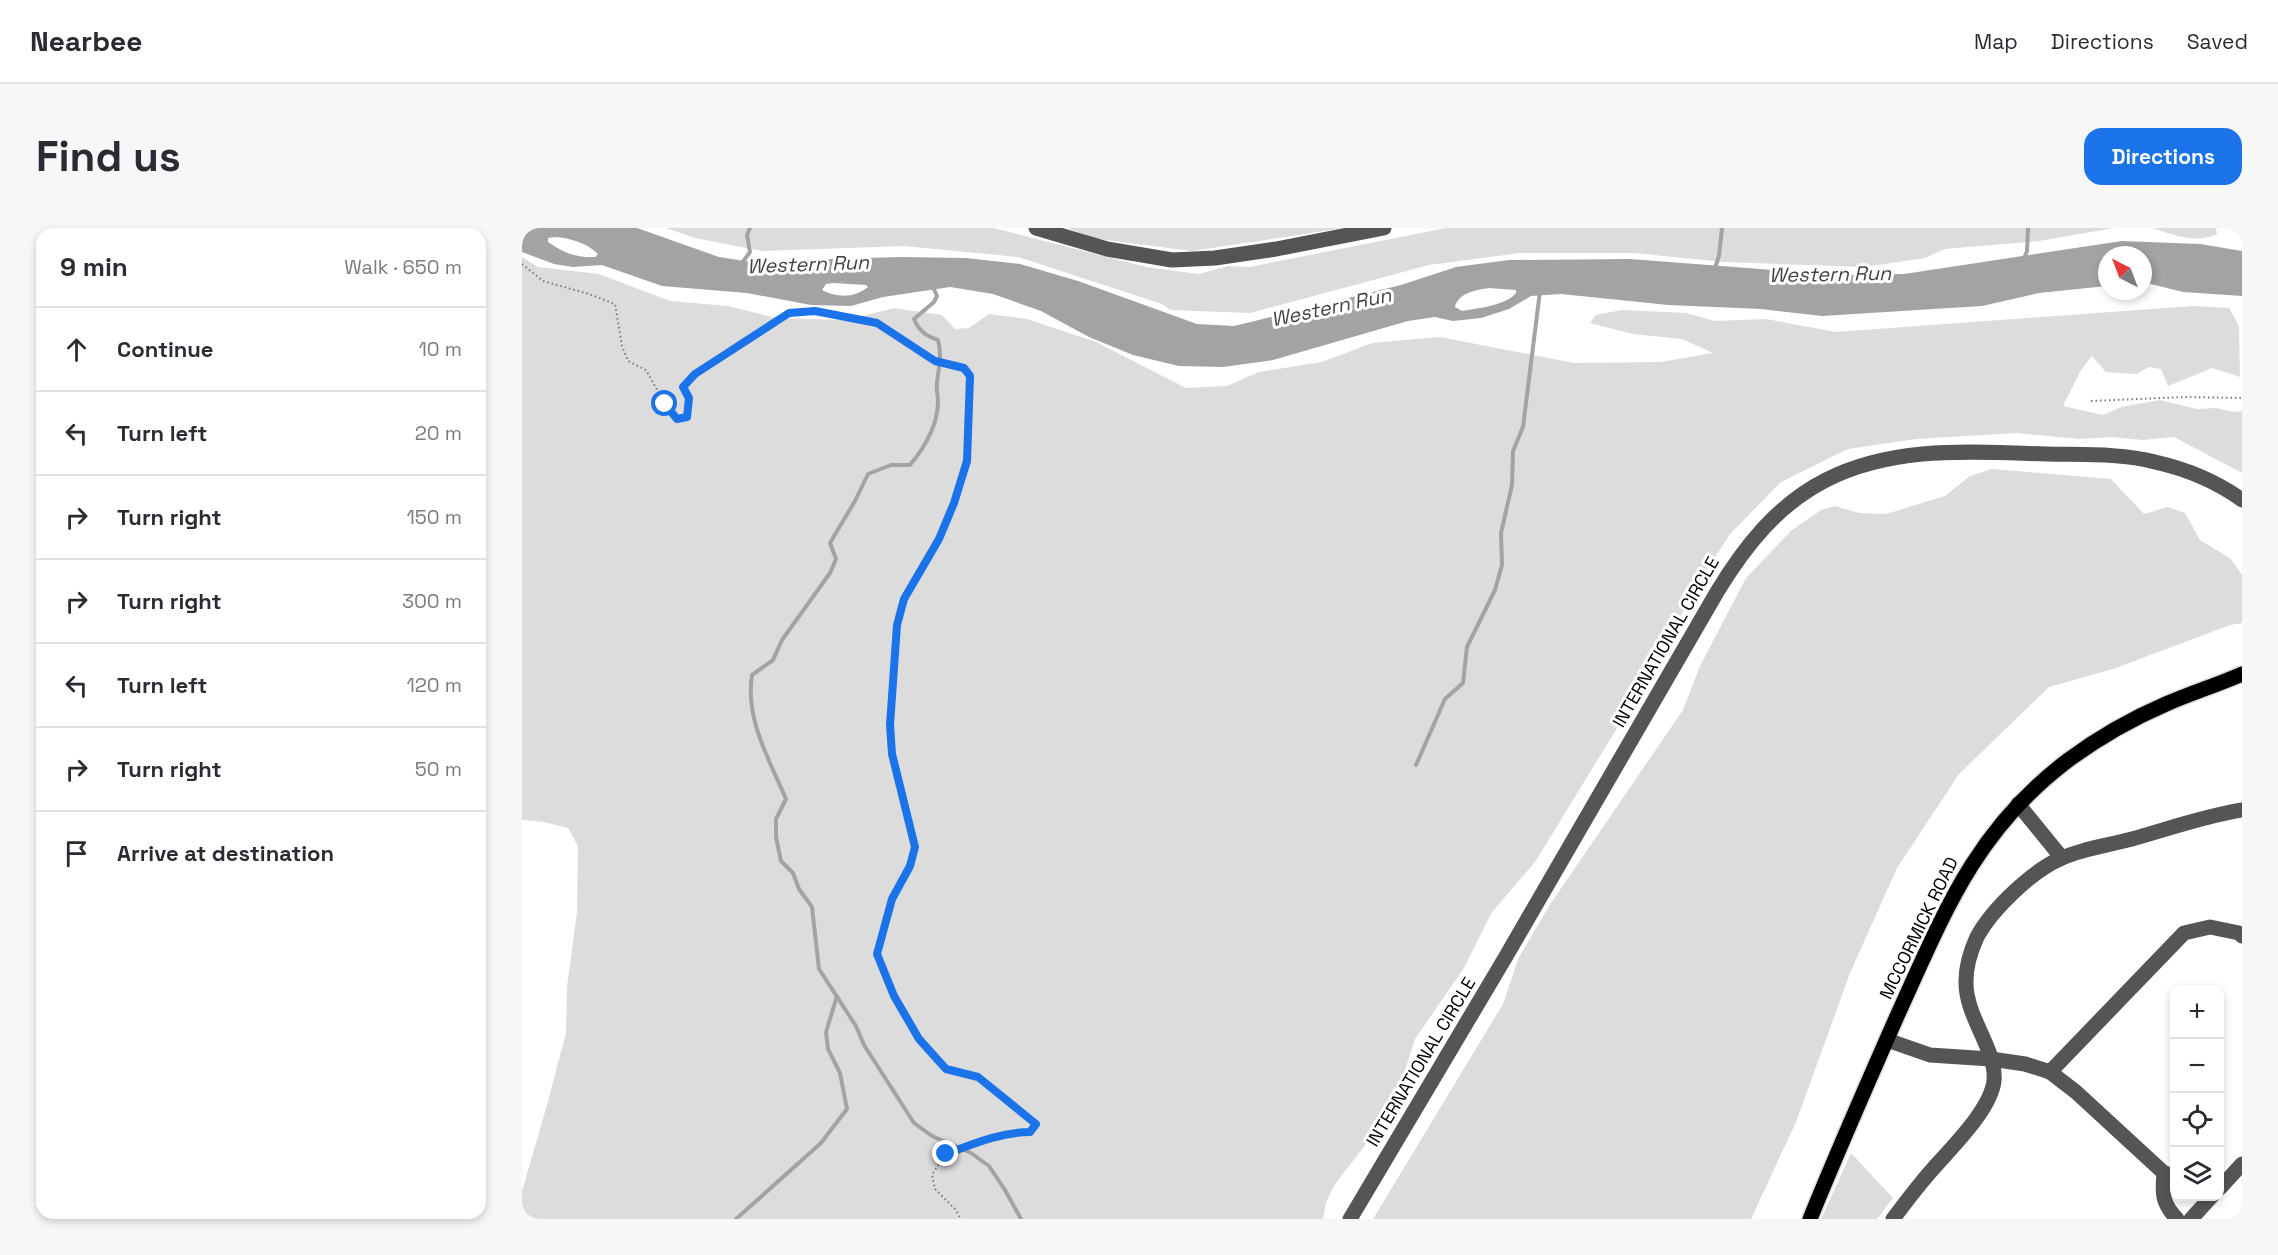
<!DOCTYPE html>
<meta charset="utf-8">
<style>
:root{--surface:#fff;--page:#f7f7f7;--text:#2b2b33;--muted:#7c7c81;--line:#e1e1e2;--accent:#1a73e8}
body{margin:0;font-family:"Space Grotesk",sans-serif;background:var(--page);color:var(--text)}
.controls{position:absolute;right:18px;bottom:18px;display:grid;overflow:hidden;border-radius:12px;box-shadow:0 3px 9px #0003}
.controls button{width:54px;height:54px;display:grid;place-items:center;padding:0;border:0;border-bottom:2px solid var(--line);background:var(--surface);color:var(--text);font:30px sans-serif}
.compass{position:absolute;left:1576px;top:18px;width:54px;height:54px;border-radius:50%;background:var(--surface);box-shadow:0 3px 9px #0003;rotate:318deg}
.stop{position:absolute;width:18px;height:18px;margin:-14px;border:4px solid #1a73e8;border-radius:50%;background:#fff}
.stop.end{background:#1a73e8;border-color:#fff;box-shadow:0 2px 6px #0008}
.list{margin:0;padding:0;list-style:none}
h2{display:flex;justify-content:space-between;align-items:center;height:78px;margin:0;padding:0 24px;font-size:26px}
h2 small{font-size:20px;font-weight:400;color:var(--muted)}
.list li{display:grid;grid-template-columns:39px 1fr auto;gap:18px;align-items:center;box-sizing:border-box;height:84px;padding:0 24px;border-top:2px solid var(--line)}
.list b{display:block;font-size:22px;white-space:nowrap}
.list em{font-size:20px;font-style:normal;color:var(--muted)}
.icon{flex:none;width:33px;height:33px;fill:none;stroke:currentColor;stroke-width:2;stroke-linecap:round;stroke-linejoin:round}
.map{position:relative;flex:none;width:1720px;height:991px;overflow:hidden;border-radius:18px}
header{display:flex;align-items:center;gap:36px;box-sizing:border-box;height:84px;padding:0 30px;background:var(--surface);border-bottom:2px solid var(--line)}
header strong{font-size:28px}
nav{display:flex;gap:33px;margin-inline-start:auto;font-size:21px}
.intro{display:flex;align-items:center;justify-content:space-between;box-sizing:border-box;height:144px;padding:0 36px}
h1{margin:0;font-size:42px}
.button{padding:15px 27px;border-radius:18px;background:var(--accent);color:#fff;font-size:21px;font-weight:700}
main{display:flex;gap:36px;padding:0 36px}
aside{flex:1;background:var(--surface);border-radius:18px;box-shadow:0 3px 9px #0003}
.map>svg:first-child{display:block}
.green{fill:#dcdcdc}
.water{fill:#a3a3a3;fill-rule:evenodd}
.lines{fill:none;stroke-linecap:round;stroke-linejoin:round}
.stream{stroke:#a3a3a3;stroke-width:4}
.major-casing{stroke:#dbdbdb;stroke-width:18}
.path{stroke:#777;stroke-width:2;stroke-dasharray:1.5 3;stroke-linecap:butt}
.minor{stroke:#555;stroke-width:15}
.major{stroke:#000;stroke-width:15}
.route{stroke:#1a73e8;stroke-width:8}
.labels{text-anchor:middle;stroke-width:6;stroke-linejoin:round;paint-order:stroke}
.street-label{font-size:18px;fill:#000;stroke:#fff}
.water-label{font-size:20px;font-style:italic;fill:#444;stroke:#fff}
</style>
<header>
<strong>Nearbee</strong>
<nav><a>Map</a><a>Directions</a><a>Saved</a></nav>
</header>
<div class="intro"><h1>Find us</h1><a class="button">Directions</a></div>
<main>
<aside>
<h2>9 min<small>Walk · 650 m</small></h2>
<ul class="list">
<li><svg class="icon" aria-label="ahead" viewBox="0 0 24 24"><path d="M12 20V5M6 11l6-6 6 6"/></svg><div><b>Continue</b></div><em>10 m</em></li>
<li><svg class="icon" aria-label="left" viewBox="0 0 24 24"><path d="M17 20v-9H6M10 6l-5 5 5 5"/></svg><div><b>Turn left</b></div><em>20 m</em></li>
<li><svg class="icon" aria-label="right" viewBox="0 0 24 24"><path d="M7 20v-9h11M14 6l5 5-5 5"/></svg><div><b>Turn right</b></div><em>150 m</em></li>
<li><svg class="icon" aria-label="right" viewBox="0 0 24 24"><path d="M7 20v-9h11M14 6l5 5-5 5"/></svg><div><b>Turn right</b></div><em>300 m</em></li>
<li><svg class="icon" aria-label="left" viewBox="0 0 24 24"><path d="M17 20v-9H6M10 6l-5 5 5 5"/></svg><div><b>Turn left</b></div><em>120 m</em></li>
<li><svg class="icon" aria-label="right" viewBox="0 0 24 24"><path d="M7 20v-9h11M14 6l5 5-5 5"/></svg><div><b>Turn right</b></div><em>50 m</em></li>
<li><svg class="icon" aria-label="arrive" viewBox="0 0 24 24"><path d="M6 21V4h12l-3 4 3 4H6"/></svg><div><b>Arrive at destination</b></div></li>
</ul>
</aside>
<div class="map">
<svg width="1720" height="991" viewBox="0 0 1720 991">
<rect width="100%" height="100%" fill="#fff"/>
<g class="green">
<path d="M144,0H472L624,39L677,46L706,38L727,39L924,0H1592L1517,13L1423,21L1403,30L1342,39L1201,34L1112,25H998L907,37L728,85L648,82L640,76L496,29L382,18L240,23L173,10Z"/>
<path d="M546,0H822L670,23L568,10Z"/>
<path d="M1630,0H1694L1695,6C1672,16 1653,7 1630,0Z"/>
<path d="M0,29L16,39L77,46L148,73L206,78L254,90L325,92L372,80L420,87L433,101L447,100L467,86L505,91L574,114L664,160L705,158L737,144L800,134L850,115L918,109L1052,135L1139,134L1191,125L1160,111L1111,106L1068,95L1074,87L1100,82L1164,85L1193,93L1244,91L1314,104L1671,78L1707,80L1717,98L1718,149L1690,140L1646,158L1639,141L1627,139L1615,146L1584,144L1570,128L1559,142L1541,178L1581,187L1599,179L1638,172L1675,181L1694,180L1712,184L1720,183V245L1652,209L1621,212L1590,209L1558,211L1494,205L1394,211L1326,221L1259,254L1209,305L1176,355L1127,448L1013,634L970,684L942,740L893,811L874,870L845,915L813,956L804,974L801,991H0V963L25,877L44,805L45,759L55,684L56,618L46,600L22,594L0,592Z"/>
<path d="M1470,241L1589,251L1622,286L1646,279L1663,285L1678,312L1709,331L1720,347V395L1708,397L1591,441L1527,459L1437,546L1375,640L1328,745L1274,894L1229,991H851L981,776L996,731L1027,678L1161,482L1178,438L1224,350L1269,303L1299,282L1313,278L1337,285L1364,286L1423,268L1448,248Z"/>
<path d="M1329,925L1371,970L1355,991H1299Z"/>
</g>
<path class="water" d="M0,0H115L197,29L242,36L309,31L378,29L444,30L498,36L556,53L675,96L712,98L879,57L934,39L987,32L1108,31L1315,47L1382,46L1600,13L1678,16L1720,23V68L1661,64L1621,54V27H1585V58L1517,65L1460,78L1300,88L1239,81L1146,77L1039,66L1009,68L987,81L959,90L931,93L913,89L886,93L751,132L701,139L657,138L611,127L567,109L519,83L471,66L428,59L361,69L329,78L289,77L225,65L140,58L80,37L51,39L32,36L0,24ZM33,9C48,10 65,15 76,26L73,29C54,30 42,25 26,14V10ZM311,55L344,57L346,59C333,70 315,70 300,62L304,56ZM967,60L994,62V65C983,78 956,80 940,83L933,79C936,65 954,62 967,60Z"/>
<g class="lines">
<g class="stream">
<path d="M1502,31L1505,23L1506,0"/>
<path d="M220,35L228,24L225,7L228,0"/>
<path d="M1192,43L1197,28L1200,0"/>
<path d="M411,59L415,68L412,74L392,91C397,103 404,108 416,112C420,126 417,140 415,154C414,161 416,167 416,173C416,198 403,219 388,237H369L346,246L333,273L308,315L314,331L308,345L260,412L251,432L230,447C223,491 247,531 264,571L254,591V609L259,633L271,645L277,661L290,679L297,741L334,798L342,817L392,895L410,908L449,925L467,938L483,962L499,991"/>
<path d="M894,537L923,471L941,455L945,419L973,362L980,337L979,305L990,257L991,223L1001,199L1018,63"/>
<path d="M214,991L299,915L325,881L318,845L306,821L304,804L315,768"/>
</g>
<g class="major-casing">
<path id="major" d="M1288,991C1316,922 1346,854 1376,786C1422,685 1453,603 1545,533C1576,510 1609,491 1644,476C1669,465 1695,457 1720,446"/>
</g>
<g class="path">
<path d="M0,36L21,53L67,66L93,76L100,118L106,133L124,142L143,176L155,191L165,189L167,170L161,159L173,146L267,85L293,83L355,95L413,133L442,140L448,148L445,233L432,275L417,311L383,371L375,397L368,497L370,526L393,619L388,638L370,671L355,726L372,768L397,811L424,841L456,849L514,896L508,904C491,904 435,916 423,928C418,933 414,941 410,947L413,961L433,981L439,991"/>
<path d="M1569,173L1664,169L1720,170"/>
</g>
<g class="minor">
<path d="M514,0L585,21L650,32L693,30L754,21L862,0"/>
<path d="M1496,576L1540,630"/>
<path d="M1365,812L1408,827L1469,831L1503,836L1528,844L1554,864L1642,945L1652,948"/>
<path d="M1528,844L1662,705L1688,699L1717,705L1720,708"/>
<path d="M1642,945C1640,966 1640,975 1655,991"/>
<path d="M1698,960L1720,936"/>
<path d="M828,991L983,730L1195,364C1223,318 1255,277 1304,252C1373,217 1450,224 1524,226C1560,227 1598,225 1633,234C1664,241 1694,253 1720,272"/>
<path d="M1371,991C1380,979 1389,967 1399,955C1419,929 1468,886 1472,853C1475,821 1443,789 1444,753C1444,739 1449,722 1455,709C1470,681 1511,642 1540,630C1562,620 1588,617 1610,611C1646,601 1683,588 1720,582"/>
<path d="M1669,991L1690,968"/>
</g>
<use href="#major" class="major"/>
</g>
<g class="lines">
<path class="route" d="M143,176L155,191L165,189L167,170L161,159L173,146L267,85L293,83L355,95L413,133L442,140L448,148L445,233L432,275L417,311L382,371L375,397L368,497L370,526L393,619L388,638L370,671L355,726L372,768L397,811L424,841L456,849L514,896L508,904C479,904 451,916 424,926"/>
</g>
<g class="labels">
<g class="street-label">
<text transform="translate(1144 414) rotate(-60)" y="6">INTERNATIONAL CIRCLE</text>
<text transform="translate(1397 700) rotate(-64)" y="6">MCCORMICK ROAD</text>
<text transform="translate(899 834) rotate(-59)" y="6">INTERNATIONAL CIRCLE</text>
</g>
<g class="water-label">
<text transform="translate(286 36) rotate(-2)" y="7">Western Run</text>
<text transform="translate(1308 46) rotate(-1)" y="7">Western Run</text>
<text transform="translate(809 79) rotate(-12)" y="7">Western Run</text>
</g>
</g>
</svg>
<div class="controls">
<button>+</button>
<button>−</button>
<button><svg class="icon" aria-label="locate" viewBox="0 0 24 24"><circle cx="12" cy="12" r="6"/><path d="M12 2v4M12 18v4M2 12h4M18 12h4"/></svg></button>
<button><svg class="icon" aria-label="layers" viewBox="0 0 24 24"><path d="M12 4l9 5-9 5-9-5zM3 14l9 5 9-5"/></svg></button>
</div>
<svg class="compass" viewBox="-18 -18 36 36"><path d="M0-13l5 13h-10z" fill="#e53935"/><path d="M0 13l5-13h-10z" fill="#7c7c81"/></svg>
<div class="stop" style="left:143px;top:176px"></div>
<div class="stop end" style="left:424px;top:926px"></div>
</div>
</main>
